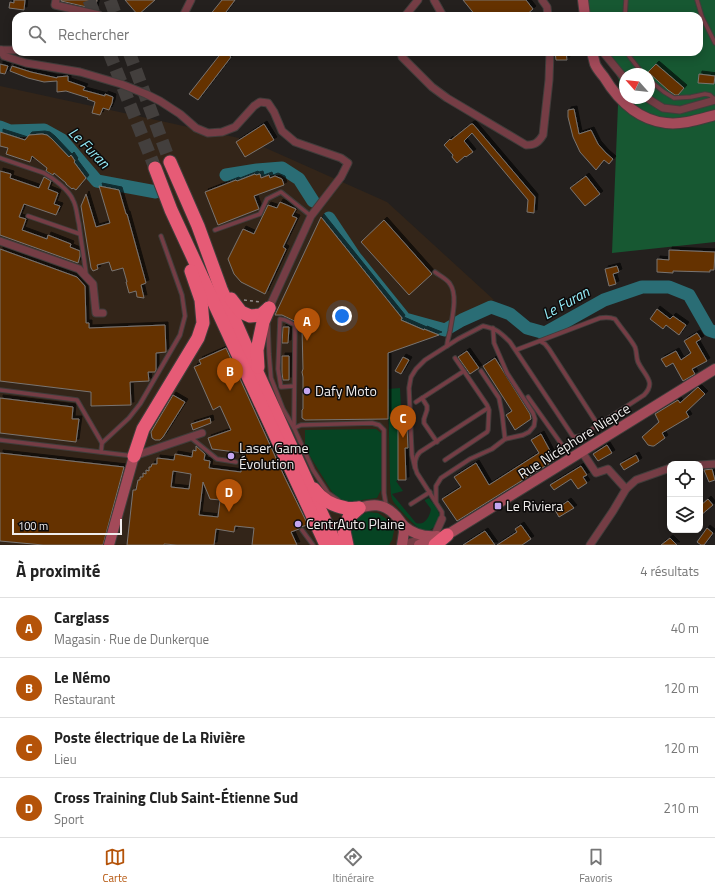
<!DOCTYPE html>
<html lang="fr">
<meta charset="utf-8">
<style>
:root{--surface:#fff;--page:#f2f2f2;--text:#222;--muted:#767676;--line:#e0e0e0;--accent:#b45309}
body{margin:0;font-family:"Titillium Web",sans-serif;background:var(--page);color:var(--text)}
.controls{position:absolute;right:12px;bottom:12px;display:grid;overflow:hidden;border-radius:8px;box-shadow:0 2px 10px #0003}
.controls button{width:36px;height:36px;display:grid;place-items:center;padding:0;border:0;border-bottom:1px solid var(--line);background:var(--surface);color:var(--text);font:20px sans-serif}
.compass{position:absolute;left:619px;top:68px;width:36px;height:36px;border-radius:50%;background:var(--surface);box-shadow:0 2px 10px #0003;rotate:297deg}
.scale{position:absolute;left:12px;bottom:10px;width:110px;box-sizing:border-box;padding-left:4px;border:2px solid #f0edec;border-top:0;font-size:11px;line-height:14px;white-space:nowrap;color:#f0edec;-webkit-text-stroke:3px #0c0a0a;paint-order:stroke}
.you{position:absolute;left:342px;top:316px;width:14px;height:14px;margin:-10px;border:3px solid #fff;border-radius:50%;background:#1a73e8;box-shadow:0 0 0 6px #1a73e833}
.badge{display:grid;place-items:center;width:26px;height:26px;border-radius:50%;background:var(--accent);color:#fff;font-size:13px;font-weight:700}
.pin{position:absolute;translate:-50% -33px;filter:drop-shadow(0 1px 2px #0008)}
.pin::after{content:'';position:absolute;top:21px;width:14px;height:12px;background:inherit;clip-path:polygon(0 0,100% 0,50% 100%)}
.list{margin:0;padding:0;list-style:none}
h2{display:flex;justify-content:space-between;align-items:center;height:52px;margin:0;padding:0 16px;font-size:17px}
h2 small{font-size:13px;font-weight:400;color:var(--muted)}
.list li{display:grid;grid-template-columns:26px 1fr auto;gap:12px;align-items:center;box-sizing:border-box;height:60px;padding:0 16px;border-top:1px solid var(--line)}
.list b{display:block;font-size:15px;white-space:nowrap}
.list p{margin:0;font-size:13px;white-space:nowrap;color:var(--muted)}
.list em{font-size:13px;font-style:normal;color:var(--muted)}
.icon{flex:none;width:22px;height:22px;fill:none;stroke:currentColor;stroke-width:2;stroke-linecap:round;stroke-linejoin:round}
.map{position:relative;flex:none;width:715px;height:545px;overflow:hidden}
.search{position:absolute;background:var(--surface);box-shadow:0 2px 10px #0003;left:12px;right:12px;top:12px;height:44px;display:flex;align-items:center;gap:10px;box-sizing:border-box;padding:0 14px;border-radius:12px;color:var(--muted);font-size:15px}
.sheet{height:292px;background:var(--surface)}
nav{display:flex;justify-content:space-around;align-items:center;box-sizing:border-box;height:56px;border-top:1px solid var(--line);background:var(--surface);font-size:11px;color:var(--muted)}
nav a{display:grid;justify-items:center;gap:2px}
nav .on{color:var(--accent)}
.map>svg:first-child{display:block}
.industrial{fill:#332519}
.green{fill:#064423}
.forest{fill:#175832;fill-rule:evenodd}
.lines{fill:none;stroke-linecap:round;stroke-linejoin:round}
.river{stroke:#2a6d75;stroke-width:13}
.building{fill:#653302;stroke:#797471;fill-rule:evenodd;filter:url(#shadow)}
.highway-tunnel{stroke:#433f3d;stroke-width:13;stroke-dasharray:13 6;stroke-linecap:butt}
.lane-casing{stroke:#413d3b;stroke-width:5.5}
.street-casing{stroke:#413d3b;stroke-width:9}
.secondary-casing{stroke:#413d3b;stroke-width:12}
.highway-casing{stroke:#413d3b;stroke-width:15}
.path{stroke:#918d8c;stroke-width:1.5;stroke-dasharray:3 3;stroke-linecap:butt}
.lane{stroke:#753d45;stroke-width:3.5}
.street{stroke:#753d45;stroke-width:7}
.secondary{stroke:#a34a59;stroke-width:10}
.highway{stroke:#e65b76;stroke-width:13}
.poi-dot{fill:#c4a7f1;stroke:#0c0a0a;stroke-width:1.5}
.labels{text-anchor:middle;stroke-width:3;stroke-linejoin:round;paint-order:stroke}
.poi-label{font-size:14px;fill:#f0edec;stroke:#0c0a0a;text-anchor:start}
.street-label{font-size:14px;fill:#f0edec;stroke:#0c0a0a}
.water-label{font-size:15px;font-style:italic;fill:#94ebf7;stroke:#0c0a0a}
</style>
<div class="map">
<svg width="715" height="545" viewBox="0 0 715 545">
<defs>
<filter id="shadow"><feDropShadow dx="3" dy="-3" stdDeviation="0" flood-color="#0009"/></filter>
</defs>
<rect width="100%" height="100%" fill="#24201e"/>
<path class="industrial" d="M0,86L248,140L387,202L494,300L442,327L435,336L388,353V419L392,497L394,502L415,526L436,545H0Z"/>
<g class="green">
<path d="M400,388L402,427H398V480L396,481L403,491L392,494L416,523C425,526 430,516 431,509L425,501V500L429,498C432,503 438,508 439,514C441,520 432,532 425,531C422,530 418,528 416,526C413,524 395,505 393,501C390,496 391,488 390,483L388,389Z"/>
<path d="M376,429L381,433V490L377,498L362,500L352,504L342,501L332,492L305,448V430Z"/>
<path d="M368,512L378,513L388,520L394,531L392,540L389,545H354L352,541L349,531L351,525L358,516Z"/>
</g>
<path class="forest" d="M583,0H715V242L612,253L619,80L605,52H699V16H587ZM625,74H649V98H625Z"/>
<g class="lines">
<g class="river">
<path d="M0,127L10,131L44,130L62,140L97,181L156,192"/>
<path d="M226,175L257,170L282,168L299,179L313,201"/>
<path d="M329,218L355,257L405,319L445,330L462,320L491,307L510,314L527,328L545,333L604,300L642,287H669L689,295L709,330L715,332"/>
</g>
</g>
<g class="building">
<path d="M14,0H25L24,10L9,8L10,2L14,3Z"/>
<path d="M61,0H97L95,9L61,1Z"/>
<path d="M125,0H155L138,15Z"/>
<path d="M222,0H235L223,16H209Z"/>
<path d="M463,0H526L533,9L525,16H476Z"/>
<path d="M222,52H225L231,57L198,100L189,94Z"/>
<path d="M555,52H566L567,60H556Z"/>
<path d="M0,64L8,66L5,74L0,73Z"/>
<path d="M656,64L684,88L678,95H675L668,90L648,72Z"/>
<path d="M12,66L31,72L57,78V77L68,76V81L85,87L83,90L105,96V94L113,97L112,103L109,110L103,108L100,115L92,113L95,102L87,99L88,98L66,91L57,92V81L44,82L28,78L10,71Z"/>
<path d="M699,74L715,76L714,84L698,83Z"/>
<path d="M574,109L579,134L591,130L598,144L606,153L613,159L609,164L604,160L596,170L580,152L573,137L568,117V110Z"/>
<path d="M264,124L274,140L245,157L236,142Z"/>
<path d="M471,124H473L535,197L534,213L527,212L528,200L472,133L464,141L473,152L466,157L465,156L457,163L452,157L453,155L444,145L450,139L451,140Z"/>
<path d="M0,132L25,140L29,135L42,134L47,135L52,139L69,157L71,155L75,161L74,162L86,178L76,190L73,188L72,189L66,184V183L54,173L53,175L46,171L47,168L32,156L30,162L6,154L8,148L0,146Z"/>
<path d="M0,171L11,174L10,178L39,188L44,177L51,181L48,189L58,193L54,204L60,206L56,215L24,204L19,217L26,219L22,230L47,239L48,235L71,244L70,247L80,251V256L78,263L0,235Z"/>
<path d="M255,174L256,175L260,174L261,178L269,175L270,178L275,176L282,179L284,185L254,196L259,209L218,225L205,192L236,180L237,181Z"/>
<path d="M586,176L600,194L585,206L570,188Z"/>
<path d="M99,186L119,190L126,214H127L146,283L141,285L144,298L137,297L136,291L129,293L126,282H127L123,268L112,271L109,262L97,265L98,269L93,271L91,268L81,206L86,194L96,227L110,223Z"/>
<path d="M280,202L296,209L292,216L297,218L283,247L286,249L265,294L241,282L234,274L228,259L243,229L254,234L268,205L277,208Z"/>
<path d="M321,217L402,318L401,320L424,330V329L439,335L388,353V419L305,420L302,418V410L303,409V377L302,372L303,369L302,328H309L282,315H275Z"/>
<path d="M384,220L432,274L409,295L361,242Z"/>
<path d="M0,249L77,277L85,286L86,323H89V328L165,325L166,352L156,353V370L155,372H148L149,381L130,382L131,405L91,406V392L0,381Z"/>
<path d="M669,250L715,252L714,270H710V272L673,271V273L657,272V259L669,260Z"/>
<path d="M617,266L619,272L613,274L616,284L609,286L605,269Z"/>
<path d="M657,309L670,319L673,316L686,325L679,335L666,325L663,329L650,319Z"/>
<path d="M283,327H289L288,343H282Z"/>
<path d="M697,333L701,339L696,342L707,361L692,369L695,374L683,381L673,363L666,367L661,359L676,351L681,360L691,353L684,341Z"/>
<path d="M226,348L285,478L308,525L300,527L299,529L291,532L297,545H252L254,528L235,526L234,532L216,529L214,545H177L164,544V545H127L133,490H136L138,480H140V477H143V473L146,474V470L149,471V467H151L152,464H157V458L174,460L175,454L192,457L193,450L196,451V446L205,454L204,460L210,461L209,468L241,472L243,453L212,449L208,438L231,430L220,406L213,410L194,367L201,364L199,360ZM173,471L191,474L189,489L171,487ZM203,482L210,499L220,500L218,517L199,515Z"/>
<path d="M467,351L479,368L470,374L458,357Z"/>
<path d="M282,356H289V380H283L282,373Z"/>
<path d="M403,357L409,360L401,374L395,371Z"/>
<path d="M495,358L530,414L531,419L515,430L506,415L512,411L483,366Z"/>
<path d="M698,387L705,394L686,412L689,417L662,433L665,438L654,446H652L648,445L642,437L659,422L655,414L678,400L680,403Z"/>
<path d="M173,395L185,402L163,437L160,440H155L152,438L151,432Z"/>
<path d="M0,398L73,407L72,419H79L76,442L0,433Z"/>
<path d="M210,418L211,423L193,430L191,424Z"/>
<path d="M407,426L408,448H405L406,480H398V427Z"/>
<path d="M541,434L555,460L457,521L442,499L461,487L454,477L476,463L489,485L539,453L531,440Z"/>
<path d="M607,445L612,453L598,461L593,454Z"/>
<path d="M0,453L124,467L103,545H43L0,541Z"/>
<path d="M636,455L639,461L624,470L620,464Z"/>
<path d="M581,466L587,475L583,477L587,483L578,489L571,479L554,490L550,485Z"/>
<path d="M712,469L715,480L709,482L704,470Z"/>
<path d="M708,499L713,505L700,516V506Z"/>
<path d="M568,501L574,508L559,517L555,510Z"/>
<path d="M521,525L531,539L522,545H497L517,532L515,529Z"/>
<path d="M707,528L713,533L704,545H701L697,542Z"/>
<path d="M485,531L495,545H463Z"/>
<path d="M670,538L677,545H661Z"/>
</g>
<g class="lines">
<g class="highway-tunnel">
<path d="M89,0L95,16"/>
<path d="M110,0L116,16"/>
<path d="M109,52L155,168"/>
<path d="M129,52L170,162"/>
</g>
<g class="lane-casing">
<g id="lane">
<path d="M697,0L702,17L715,43"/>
<path d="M625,16L626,0"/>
<path d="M628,52L629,56L643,74"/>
<path d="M649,80L664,92L674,98L691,97L705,94L710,95L715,100"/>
<path d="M0,158L44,173C53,178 69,190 73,200C77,207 77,217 79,224C81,241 84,257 86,274"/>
<path d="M28,216L80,234"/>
<path d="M215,230L260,214L267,199L281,192L311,216"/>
<path d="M435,272C440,276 447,279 450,284C458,295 452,318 450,331C449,336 447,341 447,346"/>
<path d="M268,325L269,354L271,378L283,409L294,428L313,470L328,493L338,500"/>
<path d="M540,341L545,344L549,349L598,425"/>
<path d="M481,371L499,398L502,413L505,439"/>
<path d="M0,390L77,400L102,443L101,452"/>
<path d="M528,397L562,445L564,446L574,440V437"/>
<path d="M422,398L427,406V410L424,419V423L437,442"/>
<path d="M416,402L464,371"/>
<path d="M294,426L295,325L285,320L280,319L278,369L281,387L294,386"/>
<path d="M294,428L301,425L372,423L379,425L384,430V493L386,505"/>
<path d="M190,437L217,459L236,462"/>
<path d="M0,440L133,456"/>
<path d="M102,443L129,418L140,404L180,335L185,316L182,295L161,236"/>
<path d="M445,460L487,432L488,430L489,410L487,405L455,358"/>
<path d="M415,468L412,455L411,436L409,388L411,377L416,369L425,360L458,339L483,326C497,329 500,332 510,342L572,435L574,437L581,436L644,395C657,382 644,375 638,362C636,357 637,352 635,347C630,338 621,328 615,319C610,317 606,317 600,318L516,350"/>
<path d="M436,502V486L441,478L470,459L492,449L505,439L523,435L529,432L534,426L535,419L533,413L507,373L494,343L493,328"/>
<path d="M411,504L430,492"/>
<path d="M442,519V512L417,473C414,465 414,458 420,452L488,408"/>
<path d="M302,530L313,545"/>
</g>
</g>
<g class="street-casing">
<g id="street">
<path d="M56,0L55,5L99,15"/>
<path d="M434,0L443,16"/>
<path d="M542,0L547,7L548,16"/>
<path d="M183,16L191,0"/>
<path d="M405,16L418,0"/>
<path d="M0,50H16"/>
<path d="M1,50L4,56L26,63L80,72L121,84L146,94L160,101L180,114L196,128L208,133L222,132L235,127L254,106L260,102L268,103L274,112L282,131L295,142L341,158L348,163L341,177L311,216L269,308"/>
<path d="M401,52L402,57L432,87L447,98L526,145C535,145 538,143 543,135L549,80L550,52"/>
<path d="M603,52L625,79"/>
<path d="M647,98L663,108L680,110L715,100"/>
<path d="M0,241L79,269L93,284L96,313H103"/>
<path d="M582,452L596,473L608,469L626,489"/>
<path d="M134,456L202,433"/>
<path d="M700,465L715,464"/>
<path d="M434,537L442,519"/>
<path d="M405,545L411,542L427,537"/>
<path d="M590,545L613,511L626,489L636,480L670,468"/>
</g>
</g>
<g class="secondary-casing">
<g id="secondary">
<path d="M583,0L585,16"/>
<path d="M592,52C593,56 594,60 595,64C597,69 601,73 604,77C618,100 638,120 666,123C683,125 700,119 715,115"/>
<path d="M359,508C372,504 383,503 394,514C398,517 400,522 404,526C413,534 425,537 437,536"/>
<path d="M109,545L134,456"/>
<path d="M402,545L404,532L403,525"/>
<path d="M419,545L428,541L447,535L715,369"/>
</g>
</g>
<g class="highway-casing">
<g id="highway">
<path d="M170,162L198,226L221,289L258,374L336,545"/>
<path d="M155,168L171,210L326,545"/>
<path d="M231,299L241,312L250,316L261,315L269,308"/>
<path d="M258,367L257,350L263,322L269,308"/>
<path d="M134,456L143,429L198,338L203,323L201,300L191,271"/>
<path d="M314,489C321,499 333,506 346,508C350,509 355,508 359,508"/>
<path d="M347,545L344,531L349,517L359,508"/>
<path d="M435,545L447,535"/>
</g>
</g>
<path class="path" d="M244,300L260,302"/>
<use href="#lane" class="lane"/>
<use href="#street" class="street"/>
<use href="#secondary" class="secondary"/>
<use href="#highway" class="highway"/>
</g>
<g class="poi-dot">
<circle cx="307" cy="391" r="4"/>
<circle cx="231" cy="456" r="4"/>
<rect x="494" y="502" width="8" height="8" rx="2"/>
<circle cx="298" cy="524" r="4"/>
</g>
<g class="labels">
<g class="poi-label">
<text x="315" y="396">Dafy Moto</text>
<text x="239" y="453">Laser Game<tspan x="239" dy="16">Évolution</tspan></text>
<text x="506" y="511">Le Riviera</text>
<text x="306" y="529">CentrAuto Plaine</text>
</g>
<g class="street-label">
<text transform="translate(574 441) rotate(-32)" y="5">Rue Nicéphore Niepce</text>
</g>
<g class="water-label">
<text transform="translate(89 148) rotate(45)" y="5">Le Furan</text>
<text transform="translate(566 303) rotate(-29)" y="5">Le Furan</text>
</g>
</g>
</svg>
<div class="controls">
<button><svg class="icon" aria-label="locate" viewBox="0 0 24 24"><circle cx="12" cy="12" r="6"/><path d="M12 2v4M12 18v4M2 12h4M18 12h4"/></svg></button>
<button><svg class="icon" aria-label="layers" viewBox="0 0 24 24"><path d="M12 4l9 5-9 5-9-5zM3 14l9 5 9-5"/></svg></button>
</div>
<svg class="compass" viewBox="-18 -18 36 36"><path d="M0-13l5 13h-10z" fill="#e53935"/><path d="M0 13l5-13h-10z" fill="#767676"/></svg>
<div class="scale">100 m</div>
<div class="you"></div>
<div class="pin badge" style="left:307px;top:341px">A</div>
<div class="pin badge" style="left:230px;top:391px">B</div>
<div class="pin badge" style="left:403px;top:438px">C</div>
<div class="pin badge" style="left:229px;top:512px">D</div>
<div class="search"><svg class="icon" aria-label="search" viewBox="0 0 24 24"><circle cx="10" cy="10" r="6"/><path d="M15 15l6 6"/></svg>Rechercher</div>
</div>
<section class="sheet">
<h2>À proximité<small>4 résultats</small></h2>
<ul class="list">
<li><span class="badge">A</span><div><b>Carglass</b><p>Magasin · Rue de Dunkerque</p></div><em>40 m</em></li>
<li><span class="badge">B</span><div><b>Le Némo</b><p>Restaurant</p></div><em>120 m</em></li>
<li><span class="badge">C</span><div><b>Poste électrique de La Rivière</b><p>Lieu</p></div><em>120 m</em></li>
<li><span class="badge">D</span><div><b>Cross Training Club Saint-Étienne Sud</b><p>Sport</p></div><em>210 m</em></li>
</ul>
</section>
<nav>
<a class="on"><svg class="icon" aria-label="map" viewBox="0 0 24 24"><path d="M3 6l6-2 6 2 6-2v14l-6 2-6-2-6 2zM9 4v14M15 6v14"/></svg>Carte</a>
<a><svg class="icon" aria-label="directions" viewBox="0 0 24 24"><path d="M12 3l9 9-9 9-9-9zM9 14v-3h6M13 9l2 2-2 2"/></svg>Itinéraire</a>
<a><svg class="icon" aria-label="saved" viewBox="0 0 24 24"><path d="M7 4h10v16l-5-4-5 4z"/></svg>Favoris</a>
</nav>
